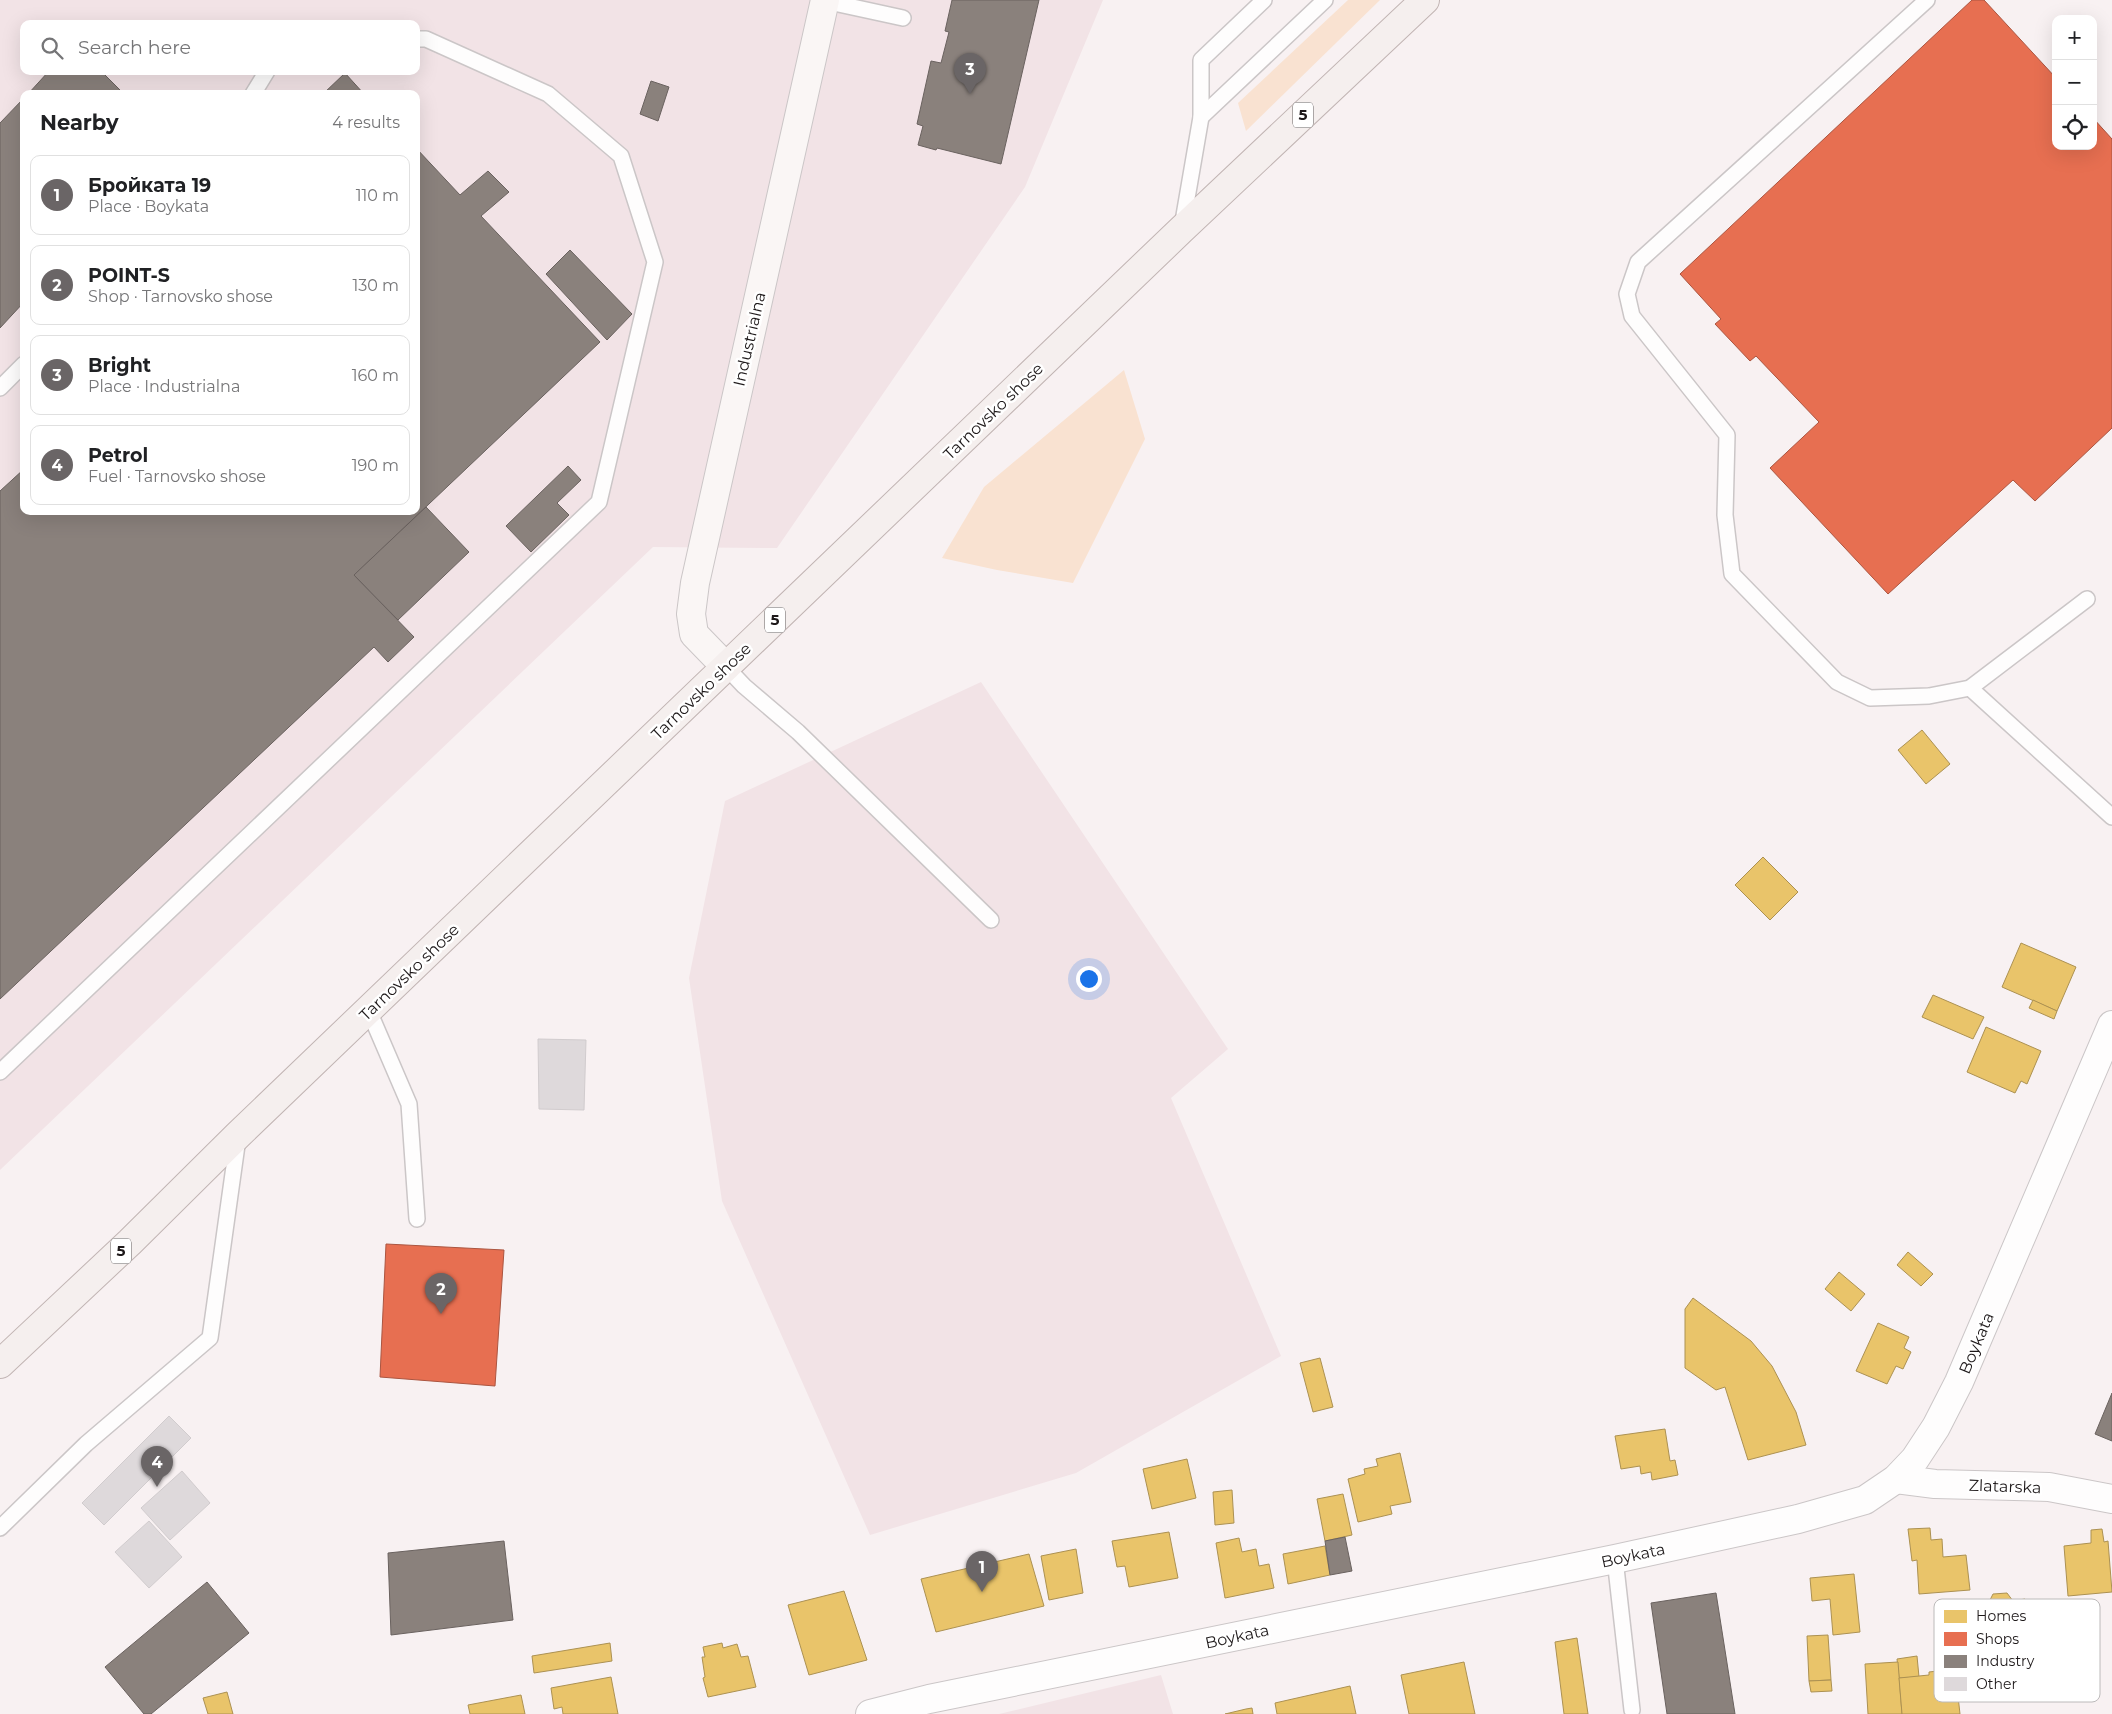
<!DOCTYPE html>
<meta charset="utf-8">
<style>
:root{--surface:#fff;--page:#f2f2f2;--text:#202124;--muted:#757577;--line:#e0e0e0;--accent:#6a6566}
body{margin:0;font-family:Montserrat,sans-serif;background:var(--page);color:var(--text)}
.controls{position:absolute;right:15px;top:15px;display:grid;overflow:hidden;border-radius:10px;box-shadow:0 5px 20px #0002}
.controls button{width:45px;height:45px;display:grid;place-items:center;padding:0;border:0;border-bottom:1px solid var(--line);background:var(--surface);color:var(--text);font:25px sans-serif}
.you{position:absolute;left:1088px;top:978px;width:18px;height:18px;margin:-12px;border:4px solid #fff;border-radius:50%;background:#1a73e8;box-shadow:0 0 0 8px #1a73e833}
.badge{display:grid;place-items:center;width:32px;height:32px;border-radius:50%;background:var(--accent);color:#fff;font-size:16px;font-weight:700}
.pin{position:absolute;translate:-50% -41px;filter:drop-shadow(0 1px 2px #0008)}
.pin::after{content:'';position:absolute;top:26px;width:18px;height:15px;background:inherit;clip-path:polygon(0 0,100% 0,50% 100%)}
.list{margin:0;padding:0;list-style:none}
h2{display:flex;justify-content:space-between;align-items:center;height:65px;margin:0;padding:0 20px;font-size:21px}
h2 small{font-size:16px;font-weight:400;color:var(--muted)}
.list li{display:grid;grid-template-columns:32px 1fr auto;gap:15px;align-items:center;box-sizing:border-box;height:80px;margin:0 10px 10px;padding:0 10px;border:1px solid var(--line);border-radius:10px}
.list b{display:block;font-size:19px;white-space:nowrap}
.list p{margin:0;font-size:16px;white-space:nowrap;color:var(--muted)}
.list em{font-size:16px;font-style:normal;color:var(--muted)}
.icon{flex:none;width:28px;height:28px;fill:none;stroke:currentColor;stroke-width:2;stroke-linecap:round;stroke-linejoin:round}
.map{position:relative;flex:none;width:2112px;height:1714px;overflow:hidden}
.search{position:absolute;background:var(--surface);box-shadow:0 5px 20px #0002;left:20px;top:20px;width:400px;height:55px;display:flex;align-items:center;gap:12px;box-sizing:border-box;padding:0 18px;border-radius:10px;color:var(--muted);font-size:19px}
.panel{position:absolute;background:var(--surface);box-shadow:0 5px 20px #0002;left:20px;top:90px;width:400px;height:425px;border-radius:10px}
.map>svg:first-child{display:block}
.built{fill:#f2e3e6;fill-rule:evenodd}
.green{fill:#f9e2d1}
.homes{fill:#e9c46a;stroke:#ac9152}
.shops{fill:#e76f51;stroke:#ab5540}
.industry{fill:#8a817c;stroke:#6a625f}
.building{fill:#ded9db;stroke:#d1ccce}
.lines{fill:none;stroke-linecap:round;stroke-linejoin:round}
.service-casing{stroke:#cbc6c7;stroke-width:18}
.minor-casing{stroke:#cbc6c7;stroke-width:30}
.tertiary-casing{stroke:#cbc6c7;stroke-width:30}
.secondary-casing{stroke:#cbc6c7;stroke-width:30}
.primary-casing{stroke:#c1b4b3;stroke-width:30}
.service{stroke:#fefdfd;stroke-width:15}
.minor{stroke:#fefdfd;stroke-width:28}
.tertiary{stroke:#fefdfd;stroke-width:28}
.secondary{stroke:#faf6f5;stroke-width:28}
.primary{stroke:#f5efee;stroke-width:28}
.labels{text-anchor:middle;stroke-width:5;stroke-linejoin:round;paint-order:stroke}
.shield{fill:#fff;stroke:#625e5f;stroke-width:1}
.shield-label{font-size:15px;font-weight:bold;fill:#1e191a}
.street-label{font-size:16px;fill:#1e191a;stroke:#fff}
.key{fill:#fff;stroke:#bcbaba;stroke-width:1}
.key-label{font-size:14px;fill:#1e191a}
</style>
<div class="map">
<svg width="2112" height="1714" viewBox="0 0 2112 1714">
<rect width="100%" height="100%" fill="#f8f1f2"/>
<g class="built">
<path d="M0,0H1103L1025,187L777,548L653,547L0,1170ZM24,24H416V71H24ZM24,94H416V511H24Z"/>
<path d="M981,682L1228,1049L1171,1098L1281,1356L1076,1473L870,1535L722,1201L689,978L725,801Z"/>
<path d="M1161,1675L1173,1714H999Z"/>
</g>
<g class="green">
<path d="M1348,0H1380L1246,131L1238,103Z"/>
<path d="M1124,370L1145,439L1073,583L997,570L942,558L984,487Z"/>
</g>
<g class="homes">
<path d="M1922,730L1950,764L1926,784L1898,750Z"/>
<path d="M1763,857L1798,892L1770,920L1735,885Z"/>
<path d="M2021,943L2076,967L2057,1011L2002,987Z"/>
<path d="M1933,995L1984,1017L1973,1039L1922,1017Z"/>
<path d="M2033,1000L2057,1011L2054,1019L2029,1008Z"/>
<path d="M1986,1027L2041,1051L2027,1084L2021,1081L2015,1093L1967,1072Z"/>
<path d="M1908,1252L1933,1274L1921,1286L1897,1265Z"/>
<path d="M1839,1272L1865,1294L1851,1311L1825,1289Z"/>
<path d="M1693,1298L1751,1341L1772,1366L1796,1412L1806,1445L1748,1460L1725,1387L1716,1390L1685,1368V1309Z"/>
<path d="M1878,1323L1909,1337L1904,1348L1911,1352L1903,1369L1896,1366L1887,1384L1856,1371Z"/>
<path d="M1320,1358L1333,1407L1313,1412L1300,1363Z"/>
<path d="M1665,1429L1670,1461L1675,1460L1678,1475L1652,1480L1651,1472L1641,1474L1640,1466L1621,1469L1615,1436Z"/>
<path d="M1400,1453L1411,1502L1390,1506L1392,1514L1358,1522L1348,1479L1365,1474L1364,1469L1378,1466L1376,1459Z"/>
<path d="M1187,1459L1196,1498L1152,1509L1143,1469Z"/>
<path d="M1232,1490L1234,1523L1215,1525L1213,1492Z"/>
<path d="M1343,1494L1352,1535L1325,1541L1317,1499Z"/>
<path d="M1930,1528L1931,1540L1942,1539L1943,1557L1966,1555L1970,1590L1919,1594L1917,1560L1912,1561L1908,1529Z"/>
<path d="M2102,1529L2104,1542L2108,1541L2112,1592L2068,1596L2064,1546L2091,1543V1530Z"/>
<path d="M1169,1532L1178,1578L1129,1587L1125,1566L1117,1567L1112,1541Z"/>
<path d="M1239,1538L1242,1552L1256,1549L1259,1566L1269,1564L1274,1588L1225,1598L1216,1543Z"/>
<path d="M1325,1546L1330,1575L1288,1584L1283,1554Z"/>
<path d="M1076,1549L1083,1593L1049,1600L1041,1556Z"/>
<path d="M1029,1554L1044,1606L936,1632L921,1579Z"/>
<path d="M1854,1574L1860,1632L1833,1635L1830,1599L1812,1601L1810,1578Z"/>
<path d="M844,1591L867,1660L809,1675L788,1605Z"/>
<path d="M2007,1593L2013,1601L2025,1599L2027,1621L1979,1625L1977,1605L1988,1604L1993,1594Z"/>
<path d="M1828,1635L1831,1680L1809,1681L1807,1636Z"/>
<path d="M1577,1638L1588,1714H1564L1555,1642Z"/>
<path d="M610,1643L612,1661L534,1673L532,1656Z"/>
<path d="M722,1643L723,1648L737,1644L741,1657L748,1656L756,1687L708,1697L703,1678L705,1677L702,1657H705L703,1647Z"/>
<path d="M1917,1656L1919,1677L1899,1678L1897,1659Z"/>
<path d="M1464,1662L1475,1714H1409L1401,1675Z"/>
<path d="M1898,1662L1902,1714H1868L1865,1664Z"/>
<path d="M1955,1669L1960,1714H1902L1899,1678L1929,1675V1672Z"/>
<path d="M611,1677L618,1714H563L562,1707L554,1709L551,1688Z"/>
<path d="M1831,1680L1832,1691L1811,1692L1809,1681Z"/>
<path d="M1350,1686L1356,1714H1277L1275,1703Z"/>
<path d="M227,1692L233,1714H208L203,1698Z"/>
<path d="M521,1695L525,1714H470L468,1705Z"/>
<path d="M1252,1708L1253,1714H1225L1246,1709Z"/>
</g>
<g class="shops">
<path d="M1972,0H1984L2056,78V146H2093V118L2112,139V428L2035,501L2013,480L1888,594L1770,468L1819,422L1756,356L1750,361L1715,324L1721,319L1680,274Z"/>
<path d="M386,1244L504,1250L495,1386L380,1377Z"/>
</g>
<g class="industry">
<path d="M952,0H1039L1001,164L937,148L936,150L918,145L923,126L917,124L931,61L941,63L949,32L945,31Z"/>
<path d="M49,71H101L124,94H28Z"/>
<path d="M345,73L364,94H323Z"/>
<path d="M651,81L669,87L658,121L640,114Z"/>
<path d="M24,98V302L0,328V123Z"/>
<path d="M416,148L460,195L488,171L509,192L481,216L600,342L354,575L414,637L388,662L374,647L0,999V491L24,469V511H416Z"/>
<path d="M570,250L632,314L607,340L546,274Z"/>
<path d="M568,466L581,480L557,503L569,515L531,552L506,526Z"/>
<path d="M426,507L469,552L398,620L354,575Z"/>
<path d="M2112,1393V1441L2095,1434Z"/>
<path d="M1345,1537L1352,1571L1330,1575L1325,1541Z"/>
<path d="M504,1541L513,1620L391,1635L388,1553Z"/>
<path d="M207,1582L249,1633L151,1714H144L105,1667Z"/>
<path d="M1716,1593L1735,1714H1667L1651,1603Z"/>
</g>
<g class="building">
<path d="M538,1039L586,1040L584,1110L539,1109Z"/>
<path d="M169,1416L191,1438L104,1525L82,1503Z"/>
<path d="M182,1471L210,1503L170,1540L141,1508Z"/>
<path d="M149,1521L182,1557L149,1588L115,1552Z"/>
</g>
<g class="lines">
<g class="service-casing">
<g id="service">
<path d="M820,0L903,18"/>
<path d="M1927,0L1638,262L1627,294L1632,316L1727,435L1725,515L1732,574L1837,682L1870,698L1929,696L1970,688L2087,599"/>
<path d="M253,94L267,71"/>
<path d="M1201,117L1325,0"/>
<path d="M1182,227L1201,117V60L1264,0"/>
<path d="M0,388L24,364"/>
<path d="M726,667L744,686L798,732L991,920"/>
<path d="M1970,688L2112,817"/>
<path d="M369,1011L409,1104L417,1219"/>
<path d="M0,1072L599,502L655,262L621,156L548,94L426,39H416"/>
<path d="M0,1528L86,1444L210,1338L238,1138"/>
<path d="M1615,1559L1632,1710"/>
</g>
</g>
<g class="minor-casing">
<path id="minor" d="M1896,1479L1935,1484L2049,1487L2112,1499"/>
</g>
<g class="tertiary-casing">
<path id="tertiary" d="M870,1714L929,1699L1615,1559L1798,1519L1865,1500L1896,1479L1915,1459L1936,1427L1959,1382L2112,1025"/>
</g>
<g class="secondary-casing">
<path id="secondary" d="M726,667L694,634L691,614L695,583L825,0"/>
</g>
<g class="primary-casing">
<path id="primary" d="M0,1364L130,1242L238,1135L1181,230L1425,0"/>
</g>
<use href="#service" class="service"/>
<use href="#minor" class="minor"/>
<use href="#tertiary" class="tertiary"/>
<use href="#secondary" class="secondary"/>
<use href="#primary" class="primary"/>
</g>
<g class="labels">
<g class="shield">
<rect x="1293" y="102.5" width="20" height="25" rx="4"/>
<rect x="765" y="607.5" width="20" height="25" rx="4"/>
<rect x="111" y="1238.5" width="20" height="25" rx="4"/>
</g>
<g class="shield-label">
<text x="1303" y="120">5</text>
<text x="775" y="625">5</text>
<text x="121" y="1256">5</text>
</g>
<g class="street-label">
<text transform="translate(749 339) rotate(-77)" y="6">Industrialna</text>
<text transform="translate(993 411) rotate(-44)" y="6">Tarnovsko shose</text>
<text transform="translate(701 691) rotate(-44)" y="6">Tarnovsko shose</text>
<text transform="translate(409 972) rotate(-44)" y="6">Tarnovsko shose</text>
<text transform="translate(1976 1343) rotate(-67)" y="6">Boykata</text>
<text transform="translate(2005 1486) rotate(2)" y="6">Zlatarska</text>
<text transform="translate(1633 1555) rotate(-12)" y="6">Boykata</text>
<text transform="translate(1237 1636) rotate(-12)" y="6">Boykata</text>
</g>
</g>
<rect x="1934" y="1599" width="166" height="103" rx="8" class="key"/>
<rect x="1944" y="1610" width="23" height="13" fill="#e9c46a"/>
<rect x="1944" y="1632" width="23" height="14" fill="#e76f51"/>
<rect x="1944" y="1655" width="23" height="13" fill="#8a817c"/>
<rect x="1944" y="1677" width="23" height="14" fill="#ded9db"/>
<g class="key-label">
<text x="1976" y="1621">Homes</text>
<text x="1976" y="1644">Shops</text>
<text x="1976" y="1666">Industry</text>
<text x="1976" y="1689">Other</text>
</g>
</svg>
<div class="controls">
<button>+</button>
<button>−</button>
<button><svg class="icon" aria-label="locate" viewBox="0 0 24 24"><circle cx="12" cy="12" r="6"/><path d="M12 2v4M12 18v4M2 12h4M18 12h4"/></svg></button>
</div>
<div class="you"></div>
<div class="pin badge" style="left:982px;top:1592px">1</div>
<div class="pin badge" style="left:441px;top:1314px">2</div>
<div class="pin badge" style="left:970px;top:94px">3</div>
<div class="pin badge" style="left:157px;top:1487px">4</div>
<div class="search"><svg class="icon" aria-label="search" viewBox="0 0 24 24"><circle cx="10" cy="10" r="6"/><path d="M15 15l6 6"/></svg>Search here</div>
<section class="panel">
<h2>Nearby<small>4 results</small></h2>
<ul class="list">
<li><span class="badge">1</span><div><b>Бройката 19</b><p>Place · Boykata</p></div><em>110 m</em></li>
<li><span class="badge">2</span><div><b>POINT-S</b><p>Shop · Tarnovsko shose</p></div><em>130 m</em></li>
<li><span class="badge">3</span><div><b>Bright</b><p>Place · Industrialna</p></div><em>160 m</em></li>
<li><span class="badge">4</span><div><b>Petrol</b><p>Fuel · Tarnovsko shose</p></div><em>190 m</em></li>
</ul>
</section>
</div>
